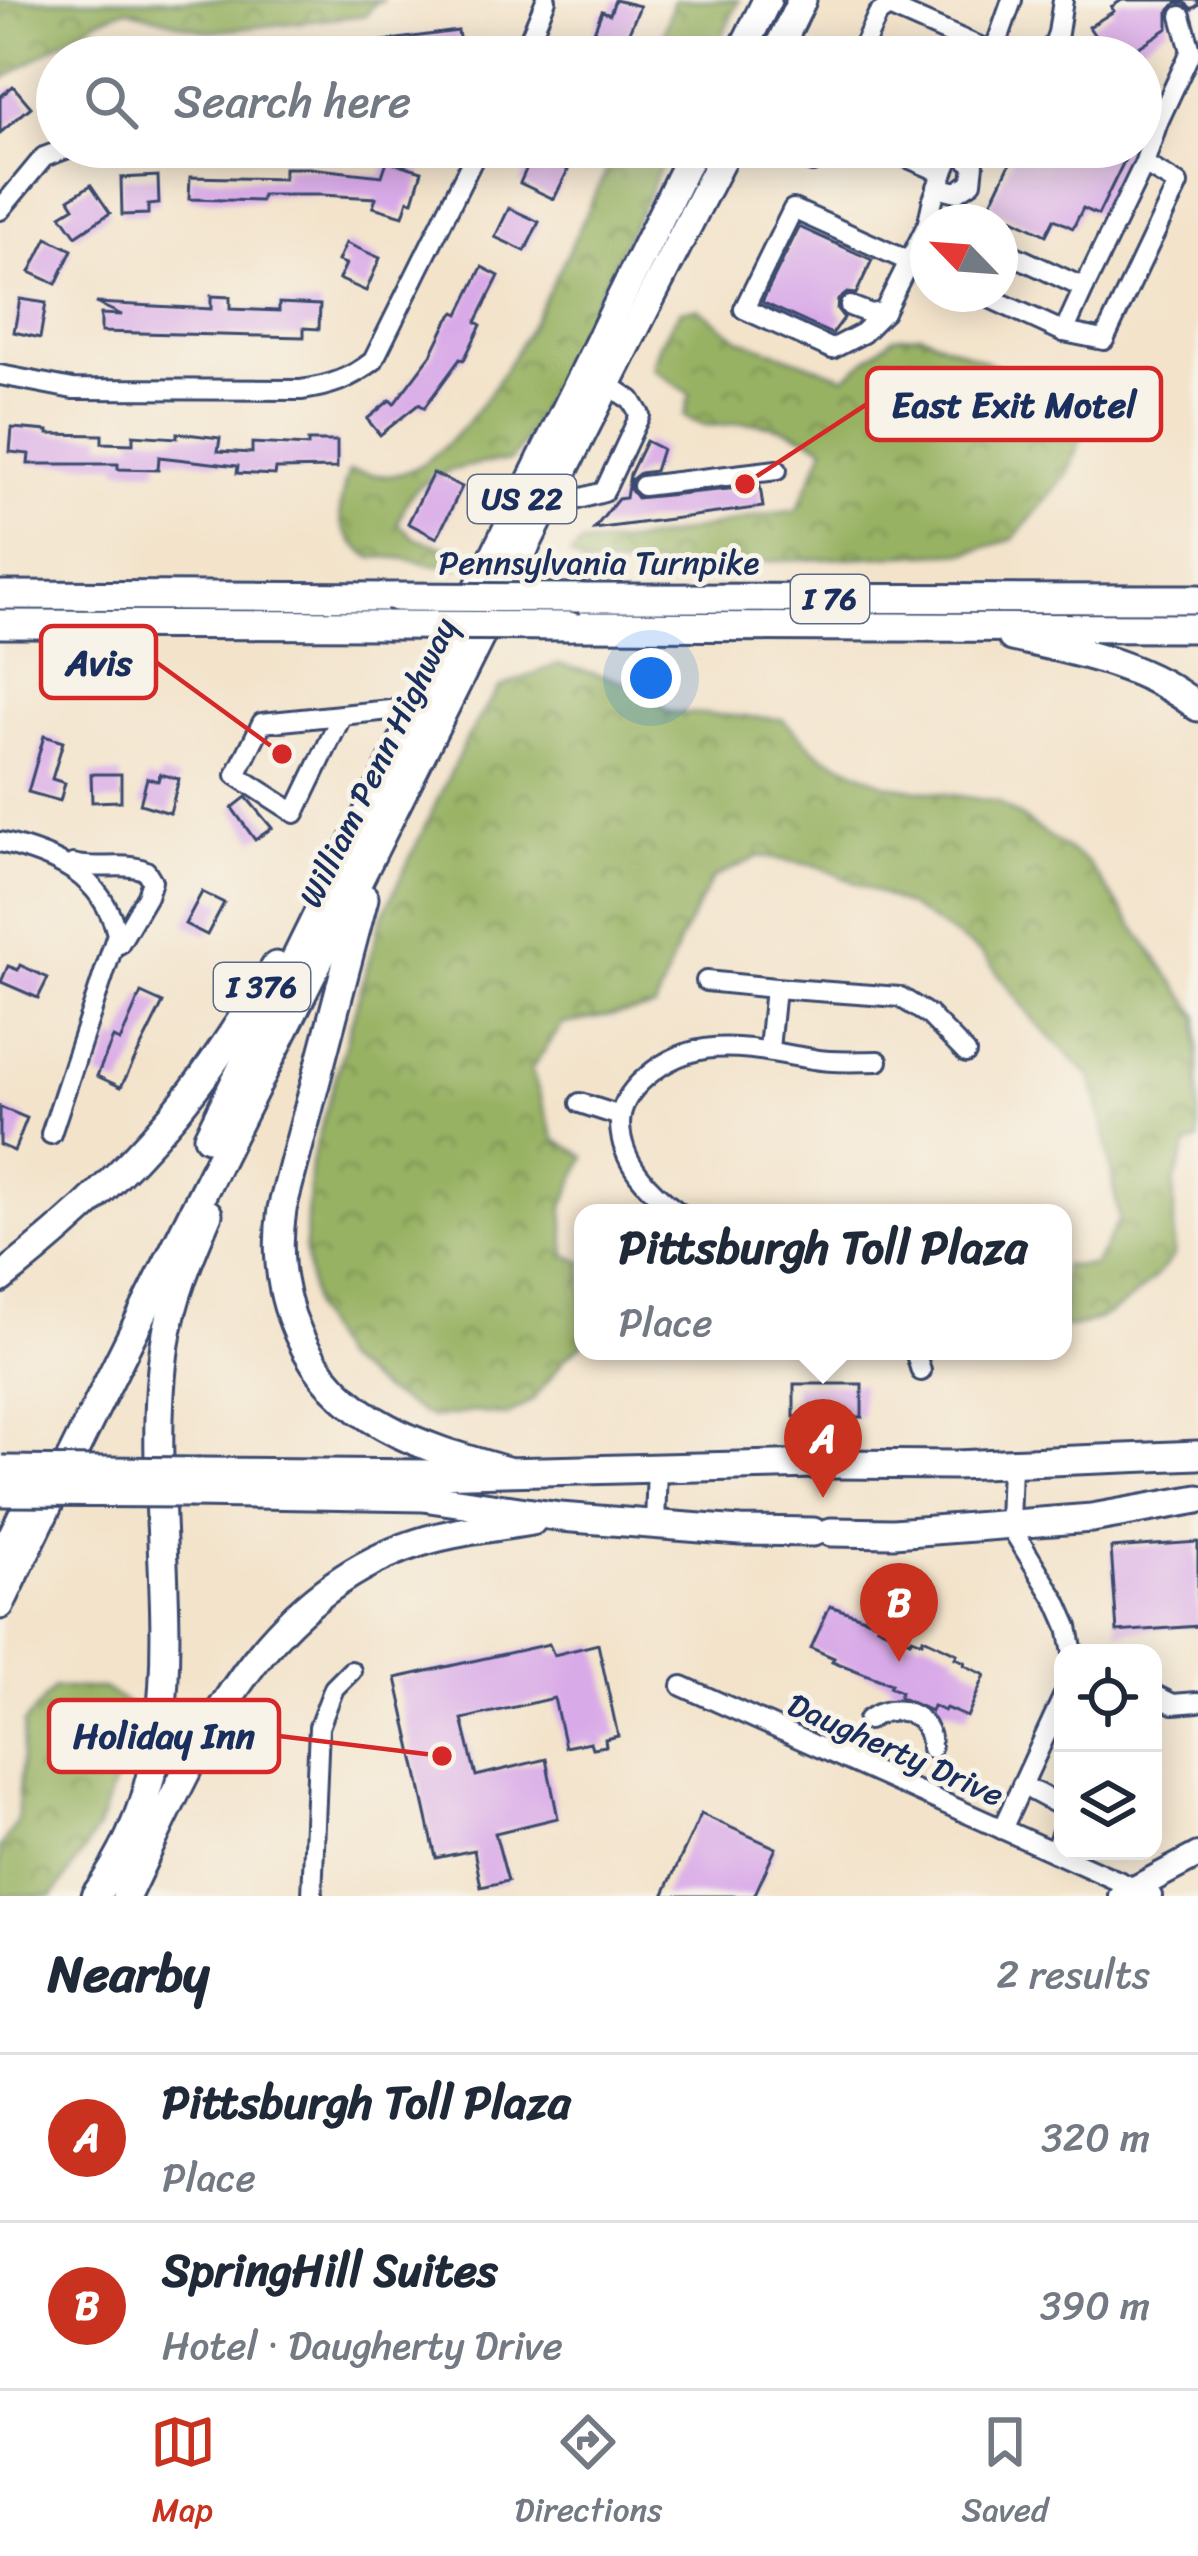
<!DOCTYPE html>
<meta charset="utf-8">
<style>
:root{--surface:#fff;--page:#f6f6f7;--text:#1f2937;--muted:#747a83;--line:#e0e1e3;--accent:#c8321e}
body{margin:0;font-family:Sriracha,sans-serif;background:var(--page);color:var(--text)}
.controls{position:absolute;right:36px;bottom:36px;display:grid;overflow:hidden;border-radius:24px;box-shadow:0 6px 30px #0003}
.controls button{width:108px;height:108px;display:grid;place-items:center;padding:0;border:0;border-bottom:3px solid var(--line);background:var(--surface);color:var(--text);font:60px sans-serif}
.compass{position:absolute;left:910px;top:204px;width:108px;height:108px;border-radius:50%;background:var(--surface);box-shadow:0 6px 30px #0003;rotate:295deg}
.you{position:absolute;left:651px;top:678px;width:42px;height:42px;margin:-30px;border:9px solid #fff;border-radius:50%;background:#1a73e8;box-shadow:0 0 0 18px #1a73e833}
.badge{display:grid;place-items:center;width:78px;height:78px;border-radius:50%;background:var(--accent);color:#fff;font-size:39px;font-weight:700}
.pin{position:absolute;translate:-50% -99px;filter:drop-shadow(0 3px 6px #0008)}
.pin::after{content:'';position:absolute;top:63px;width:42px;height:36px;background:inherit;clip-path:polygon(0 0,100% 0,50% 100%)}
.popup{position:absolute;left:574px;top:1204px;width:498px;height:156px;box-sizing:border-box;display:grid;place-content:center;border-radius:24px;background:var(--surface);filter:drop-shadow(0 3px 9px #0005);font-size:39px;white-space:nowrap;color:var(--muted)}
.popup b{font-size:45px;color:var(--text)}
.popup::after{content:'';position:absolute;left:50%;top:100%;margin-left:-24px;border:24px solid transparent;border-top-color:var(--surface)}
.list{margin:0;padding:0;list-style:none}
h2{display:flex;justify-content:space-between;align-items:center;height:156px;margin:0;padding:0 48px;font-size:51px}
h2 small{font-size:39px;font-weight:400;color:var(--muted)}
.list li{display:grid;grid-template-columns:78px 1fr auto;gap:36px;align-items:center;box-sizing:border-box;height:168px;padding:0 48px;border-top:3px solid var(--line)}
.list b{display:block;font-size:45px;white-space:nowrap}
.list p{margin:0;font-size:39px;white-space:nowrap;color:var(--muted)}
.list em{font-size:39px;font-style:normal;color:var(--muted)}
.icon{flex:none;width:66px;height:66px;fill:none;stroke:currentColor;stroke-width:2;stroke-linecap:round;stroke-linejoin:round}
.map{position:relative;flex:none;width:1198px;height:1896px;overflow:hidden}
.search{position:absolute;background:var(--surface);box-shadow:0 6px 30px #0003;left:36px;right:36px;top:36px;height:132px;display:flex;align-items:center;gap:30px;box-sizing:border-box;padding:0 42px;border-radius:66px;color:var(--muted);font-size:45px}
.sheet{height:492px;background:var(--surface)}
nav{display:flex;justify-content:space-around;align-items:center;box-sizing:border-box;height:168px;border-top:3px solid var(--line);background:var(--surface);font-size:33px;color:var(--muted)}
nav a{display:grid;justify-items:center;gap:6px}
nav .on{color:var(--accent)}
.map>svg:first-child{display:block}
.forest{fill:url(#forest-crowns);stroke:#5a7060;stroke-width:3}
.building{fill:#d9aae8}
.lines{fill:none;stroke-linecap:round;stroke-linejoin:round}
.minor-casing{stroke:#3b4a6e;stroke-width:24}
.major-casing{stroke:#3b4a6e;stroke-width:30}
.highway-casing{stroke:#3b4a6e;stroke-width:33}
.minor{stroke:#fff;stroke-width:18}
.major{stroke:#fff;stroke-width:24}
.highway{stroke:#fff;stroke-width:27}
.highway-bridge-casing{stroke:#3b4a6e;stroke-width:33;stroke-linecap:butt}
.highway-bridge{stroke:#fff;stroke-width:27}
.labels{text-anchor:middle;stroke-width:10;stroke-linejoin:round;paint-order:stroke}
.shield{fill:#f7f3e8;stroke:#5d6a87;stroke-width:3}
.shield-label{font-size:30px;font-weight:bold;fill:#1b2f5e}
.street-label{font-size:33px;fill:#1b2f5e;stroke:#f7f3e8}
.leader{fill:none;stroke:#d62828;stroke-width:4.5}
.callout-dot{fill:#d62828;stroke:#f7f3e8;stroke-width:4.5}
.callout{fill:#f7f3e8;stroke:#d62828;stroke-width:4.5}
.callout-label{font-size:36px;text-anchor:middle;font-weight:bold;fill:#1b2f5e}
</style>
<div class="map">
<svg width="1198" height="1896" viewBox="0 0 1198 1896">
<defs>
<pattern id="forest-crowns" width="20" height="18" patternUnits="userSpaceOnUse" patternTransform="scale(3)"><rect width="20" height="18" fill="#98b263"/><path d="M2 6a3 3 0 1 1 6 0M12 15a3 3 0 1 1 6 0" fill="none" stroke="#7b9155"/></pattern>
</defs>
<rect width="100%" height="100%" fill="#f7f3e8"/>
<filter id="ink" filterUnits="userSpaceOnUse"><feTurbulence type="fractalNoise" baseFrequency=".00833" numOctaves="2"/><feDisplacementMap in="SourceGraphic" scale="24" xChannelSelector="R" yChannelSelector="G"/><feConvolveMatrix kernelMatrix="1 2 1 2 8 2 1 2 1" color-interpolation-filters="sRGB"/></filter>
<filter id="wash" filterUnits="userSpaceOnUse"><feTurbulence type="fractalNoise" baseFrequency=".004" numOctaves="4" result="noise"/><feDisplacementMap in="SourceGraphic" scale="48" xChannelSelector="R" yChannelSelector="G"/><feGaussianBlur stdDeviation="2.7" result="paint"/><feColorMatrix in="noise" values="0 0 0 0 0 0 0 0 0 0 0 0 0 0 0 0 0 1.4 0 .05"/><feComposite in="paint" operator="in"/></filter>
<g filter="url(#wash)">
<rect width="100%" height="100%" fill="#f3e3cb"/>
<g class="forest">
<path d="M0,0H384L376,2L366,15L209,32L126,9L97,20L0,81Z"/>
<path d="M674,0H739L712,57H656Z"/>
<path d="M618,147H668L650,192L521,447L510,461C480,462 429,470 410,496C405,504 402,515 398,523L416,539L466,553L458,567C424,567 407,554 372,558C333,531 336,513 349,471C362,472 382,478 395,475C488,456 577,227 618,147Z"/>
<path d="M698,308L739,339L845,377L894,337L920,334L1000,367L1040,390L1093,407L1068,473L1014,539L970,552L670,566H585L570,555L582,544C653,547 726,518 797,510L825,447C801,434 779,424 751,423C722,422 711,433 684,416L690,394L652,368L661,341L681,310Z"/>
<path d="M558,664L630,683L669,712L782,719L820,754L887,785L998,802L1087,862L1198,1015V1141L1187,1145L1174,1183V1256C1148,1287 1107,1327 1063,1327V1266L1094,1265L1119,1220L1106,1139L1091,1077L1037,1024L983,954L910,907L817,866L760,856L712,879L679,942L655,1008L563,1024L531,1069L555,1140L585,1156L563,1207L566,1255L583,1262V1344L565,1358L535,1398L507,1416L474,1412L432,1418L383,1391L340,1359L313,1309L305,1246L311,1163L381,919L467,738L499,688Z"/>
<path d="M54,1688H103L132,1707L122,1758L98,1829L53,1896H0V1848L17,1822L24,1723Z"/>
</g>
<g id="blocks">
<g class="building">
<path d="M615,0L640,6L624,44L621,43L614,57H584L602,11L610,14Z"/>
<path d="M1122,0H1198V5L1192,9L1185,3H1176L1168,12V28L1124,57H1109L1089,27L1114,11L1111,7Z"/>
<path d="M458,31L462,57H346L345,46Z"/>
<path d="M13,86L31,107L0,133V97Z"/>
<path d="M1018,147H1131L1098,215L1083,208L1073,228L1054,219L1046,235L989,207Z"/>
<path d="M544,159L568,170L554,199L520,183L529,163L540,168Z"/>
<path d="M387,161L422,171L413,201L408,200L403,216L373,207L376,198L321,195H262L261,201L189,199L190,177L284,179V168H309L382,176Z"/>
<path d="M158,176L159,204L148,205V214L122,215L121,178Z"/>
<path d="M91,185L110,213L76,236L61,215L74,207L69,199Z"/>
<path d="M509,208L539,222L525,251L495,237Z"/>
<path d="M799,227L872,260L856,294L847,293L838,300L837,309L844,318L832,334L762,302Z"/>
<path d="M47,238L72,250L56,284L30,272Z"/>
<path d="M346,243L380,258L366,291L339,279L346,264L338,261Z"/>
<path d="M482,267L499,276L476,322L481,325L464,360L460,359L424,408L419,404L380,435L367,419L390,400L394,404L431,355L448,320L455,312L459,314Z"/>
<path d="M211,296L230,297V309L279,311V303L320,305L319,329L304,328V337L101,332V314L122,315L96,303L211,309Z"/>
<path d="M20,299L46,303L40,338L14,332Z"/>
<path d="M12,428L48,431V434L102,435V443L133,444V435L177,438V433L220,438L218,451L252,453V443L308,446V441H337V468L276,469L275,475L237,473L238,466L159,457L158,470L118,469V464H28L29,454L10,452Z"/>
<path d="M646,441L662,449L655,471L640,473L631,480L630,489L637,498L760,486L763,507L594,529L618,499L626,498L630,474Z"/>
<path d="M433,473L462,487L437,538L408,523Z"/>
<path d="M44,736L63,742L52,779L65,783L60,801L28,792Z"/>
<path d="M91,774H121V801L92,802Z"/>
<path d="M160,774L179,779L170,813L140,804L147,778L158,781Z"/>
<path d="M246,797L272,828L255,840L232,808Z"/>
<path d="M202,892L224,903L207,935L185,924Z"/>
<path d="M20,965L48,978L38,998L1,982L8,966L18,970Z"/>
<path d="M141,993L163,1003L121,1087L97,1076L113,1038L120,1041Z"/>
<path d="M0,1107L27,1118L14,1151L0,1145Z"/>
<path d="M794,1384H862V1417H832V1446H814V1417H794Z"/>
<path d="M1198,1542V1626L1117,1632L1111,1548Z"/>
<path d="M830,1606L879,1623L877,1626L910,1641L912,1638L922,1642L923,1638L957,1654L955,1658L965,1662L964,1665L985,1675L967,1717L946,1708L944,1711L933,1706L931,1711L899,1697L901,1692L889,1687L891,1684L832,1661L834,1658L811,1648Z"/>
<path d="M549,1644L554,1655L598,1644L618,1736L605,1739L606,1746L592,1748L590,1742L565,1747L554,1698L462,1719L476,1776L546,1759L558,1818L495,1833L508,1881L481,1887L474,1850L436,1858L396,1678Z"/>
<path d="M701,1814L776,1848L754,1896H663Z"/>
</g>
</g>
</g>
<g filter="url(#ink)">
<use href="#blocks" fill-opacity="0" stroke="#3b4a6e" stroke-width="3"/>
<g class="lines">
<g class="minor-casing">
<g id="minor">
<path d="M522,57L546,0"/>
<path d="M858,57L878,14L889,7L980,47L1019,57"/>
<path d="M992,57L1012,0"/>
<path d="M1049,57L1058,33L1063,0"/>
<path d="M1158,122L1191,51L1181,16"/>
<path d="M883,147L943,173"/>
<path d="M812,162L820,147"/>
<path d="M937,187L957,192L972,182L974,164L953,150"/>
<path d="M0,210L44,157L71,147"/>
<path d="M928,222L933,199L954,147"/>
<path d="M1000,249L1084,288L1144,164L1158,122L1141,114"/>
<path d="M981,294L1064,332L1084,288"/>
<path d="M850,306L871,314L884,312L928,223"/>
<path d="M884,312L863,333L832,349L744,309L793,209L928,270"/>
<path d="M1064,332L1104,340L1178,184L1144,164"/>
<path d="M0,375L73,389L301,390C330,386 350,379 373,361L479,147"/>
<path d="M643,486L777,470"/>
<path d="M542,509L604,492L640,415L631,400L607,384"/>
<path d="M342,715L295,813L236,775L262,723L420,707"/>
<path d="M0,842C54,855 102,874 117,934L51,1134"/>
<path d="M73,864C97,871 124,861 146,871L152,881L147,896L119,944"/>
<path d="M706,981L775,988"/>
<path d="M769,1049L775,988L900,997L929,1015L966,1053"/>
<path d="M580,1103L620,1116"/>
<path d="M679,1213C649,1191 621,1163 620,1124C620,1104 632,1089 646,1077C699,1031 753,1050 813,1059C835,1063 857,1061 878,1061"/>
<path d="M915,1351L921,1371"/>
<path d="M1011,1464L1009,1524L1057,1602L1068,1627L1073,1653"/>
<path d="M655,1525L657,1466"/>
<path d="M682,1686L1152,1896"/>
<path d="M1153,1694L1173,1704L1198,1702"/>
<path d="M868,1720C894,1700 932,1713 931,1748"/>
<path d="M1022,1785L1063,1807"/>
<path d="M1002,1829L1063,1697"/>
<path d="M1054,1852L1063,1829"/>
<path d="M312,1896L319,1727L334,1688L351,1671"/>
</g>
</g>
<g class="major-casing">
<path id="major" d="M1121,1896L1198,1855"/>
</g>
<g class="highway-casing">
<g id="highway">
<path d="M739,57L767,0"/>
<path d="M774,57L802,0"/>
<path d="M0,595L397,597"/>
<path d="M580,598L1198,599"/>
<path d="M0,624L386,625"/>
<path d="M569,626L1198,628"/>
<path d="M1012,637C1078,652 1144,664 1198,707"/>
<path d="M364,898L282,1209C269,1296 305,1385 386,1427C424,1448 466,1459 507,1471"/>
<path d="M208,1137L695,147"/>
<path d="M0,1279C70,1224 138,1161 193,1090C223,1051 249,1008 276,966"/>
<path d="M832,1464L955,1465L1198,1455"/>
<path d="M200,1472L431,1474L814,1464"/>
<path d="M192,1493L423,1497L560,1517L740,1531L813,1532"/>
<path d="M831,1532L893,1533L1092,1518L1198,1499"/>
<path d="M0,1561L22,1516"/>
<path d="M0,1605C102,1390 211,1178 317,964C453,691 588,418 728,147"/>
<path d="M95,1896C215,1736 138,1524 165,1344C172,1298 190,1256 208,1214"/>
<path d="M126,1896C192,1760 251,1604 406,1547C446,1532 489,1528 532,1521"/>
</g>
</g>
<use href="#minor" class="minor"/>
<use href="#major" class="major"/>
<use href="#highway" class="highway"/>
<g class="highway-bridge-casing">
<g id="highway-bridge">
<path d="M397,597L580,598"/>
<path d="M386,625L569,626"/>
<path d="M3,1470L200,1472"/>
<path d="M0,1492L192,1493"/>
</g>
</g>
<use href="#highway-bridge" class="highway-bridge"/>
</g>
</g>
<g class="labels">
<g class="shield">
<rect x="468" y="475" width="108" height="48" rx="9"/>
<rect x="791" y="575" width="78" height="48" rx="9"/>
<rect x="214" y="963" width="96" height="48" rx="9"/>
</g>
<g class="shield-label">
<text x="522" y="509">US 22</text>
<text x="830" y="609">I 76</text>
<text x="262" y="997">I 376</text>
</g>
<g class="street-label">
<text x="599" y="574">Pennsylvania Turnpike</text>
<text transform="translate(377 762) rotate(-64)" y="12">William Penn Highway</text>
<text transform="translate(896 1749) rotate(24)" y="12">Daugherty Drive</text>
</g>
</g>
<path class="leader" d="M745 484L867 404M282 754L156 662M442 1756L279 1736"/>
<g class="callout-dot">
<circle cx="745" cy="484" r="12"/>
<circle cx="282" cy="754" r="12"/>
<circle cx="442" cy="1756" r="12"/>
</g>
<g class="callout">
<rect x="867" y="368" width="294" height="72" rx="12"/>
<rect x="41" y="626" width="115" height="72" rx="12"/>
<rect x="49" y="1700" width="230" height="72" rx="12"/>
</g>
<g class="callout-label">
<text x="1014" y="417">East Exit Motel</text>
<text x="99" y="675">Avis</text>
<text x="164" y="1748">Holiday Inn</text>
</g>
</svg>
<div class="controls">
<button><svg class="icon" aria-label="locate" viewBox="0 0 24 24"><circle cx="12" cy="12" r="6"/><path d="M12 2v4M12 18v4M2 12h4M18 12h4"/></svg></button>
<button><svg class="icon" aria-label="layers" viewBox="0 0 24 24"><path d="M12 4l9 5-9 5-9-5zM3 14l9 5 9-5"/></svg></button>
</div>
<svg class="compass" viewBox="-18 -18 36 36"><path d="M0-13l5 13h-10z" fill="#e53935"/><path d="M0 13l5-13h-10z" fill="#747a83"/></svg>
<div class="you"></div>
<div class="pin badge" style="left:823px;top:1498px">A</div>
<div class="popup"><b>Pittsburgh Toll Plaza</b>Place</div>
<div class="pin badge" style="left:899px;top:1662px">B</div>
<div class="search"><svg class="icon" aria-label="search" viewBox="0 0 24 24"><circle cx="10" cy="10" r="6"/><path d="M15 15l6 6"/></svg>Search here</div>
</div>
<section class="sheet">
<h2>Nearby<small>2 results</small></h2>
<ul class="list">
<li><span class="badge">A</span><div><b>Pittsburgh Toll Plaza</b><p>Place</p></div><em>320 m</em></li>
<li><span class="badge">B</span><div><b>SpringHill Suites</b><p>Hotel · Daugherty Drive</p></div><em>390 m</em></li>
</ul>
</section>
<nav>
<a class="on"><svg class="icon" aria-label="map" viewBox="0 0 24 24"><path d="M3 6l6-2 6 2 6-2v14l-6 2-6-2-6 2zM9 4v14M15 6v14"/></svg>Map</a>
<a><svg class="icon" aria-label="directions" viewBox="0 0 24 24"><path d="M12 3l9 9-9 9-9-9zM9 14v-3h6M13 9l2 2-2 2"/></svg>Directions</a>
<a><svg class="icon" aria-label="saved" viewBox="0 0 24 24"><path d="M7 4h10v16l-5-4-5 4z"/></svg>Saved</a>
</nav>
